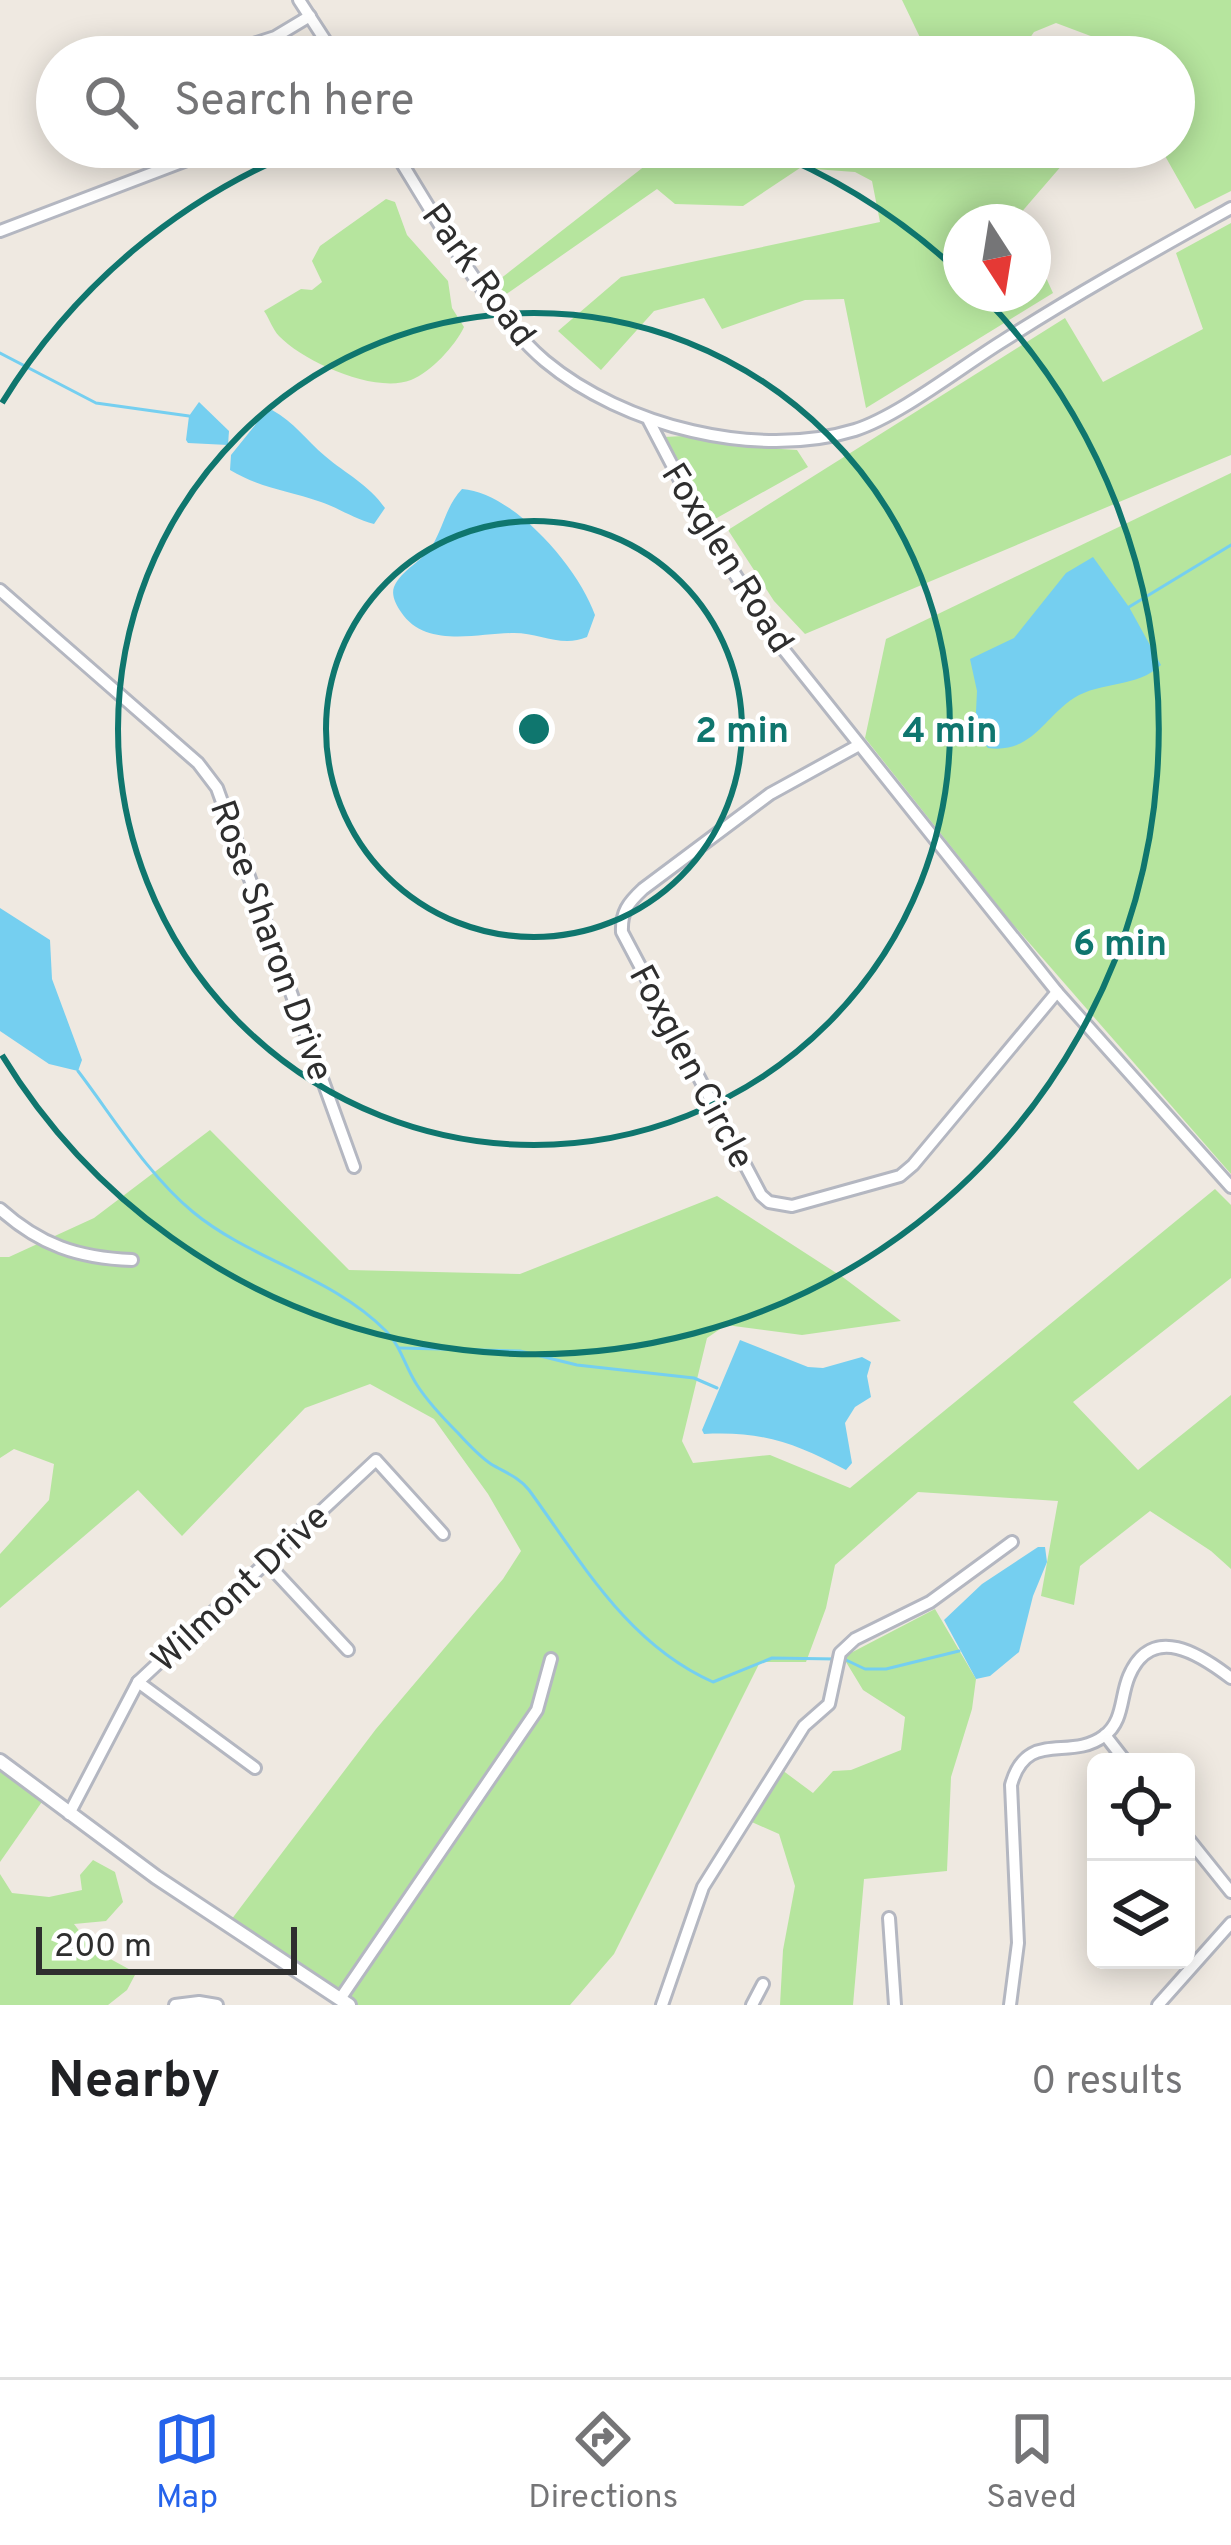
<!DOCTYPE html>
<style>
:root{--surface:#fff;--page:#f6f6f6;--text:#202124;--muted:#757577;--line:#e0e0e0;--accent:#2563eb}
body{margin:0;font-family:Overpass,sans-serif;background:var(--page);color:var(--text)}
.controls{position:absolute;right:36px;bottom:36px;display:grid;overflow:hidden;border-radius:18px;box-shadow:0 6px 30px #0003}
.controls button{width:108px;height:108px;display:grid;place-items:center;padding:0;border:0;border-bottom:3px solid var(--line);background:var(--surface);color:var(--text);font:60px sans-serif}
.compass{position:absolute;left:943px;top:204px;width:108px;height:108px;border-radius:50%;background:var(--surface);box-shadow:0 6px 30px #0003;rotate:168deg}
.scale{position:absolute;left:36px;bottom:30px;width:261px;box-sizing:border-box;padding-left:12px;border:6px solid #2e2e2e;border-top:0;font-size:33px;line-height:42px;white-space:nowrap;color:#2e2e2e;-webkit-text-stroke:9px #fff;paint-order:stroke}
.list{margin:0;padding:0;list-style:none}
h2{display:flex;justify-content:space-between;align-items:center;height:156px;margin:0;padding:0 48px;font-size:51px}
h2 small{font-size:39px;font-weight:400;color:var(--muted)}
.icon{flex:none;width:66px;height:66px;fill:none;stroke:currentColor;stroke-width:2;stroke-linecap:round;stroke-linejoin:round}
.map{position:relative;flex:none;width:1231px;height:2005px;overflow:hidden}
.search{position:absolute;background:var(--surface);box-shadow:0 6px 30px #0003;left:36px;right:36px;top:36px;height:132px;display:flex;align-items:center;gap:30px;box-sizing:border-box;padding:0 42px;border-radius:66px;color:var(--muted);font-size:45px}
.sheet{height:372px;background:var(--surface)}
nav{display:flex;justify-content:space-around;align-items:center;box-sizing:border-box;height:168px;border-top:3px solid var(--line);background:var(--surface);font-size:33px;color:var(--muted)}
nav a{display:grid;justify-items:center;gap:6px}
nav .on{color:var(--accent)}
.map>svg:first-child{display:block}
.green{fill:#b6e59e}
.water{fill:#75cff0}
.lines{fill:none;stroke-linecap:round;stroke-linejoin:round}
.stream{stroke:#75cff0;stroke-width:3}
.minor-casing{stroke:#b4b7c1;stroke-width:16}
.tertiary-casing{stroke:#b4b7c1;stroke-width:18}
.minor{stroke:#fff;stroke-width:10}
.tertiary{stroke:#fff;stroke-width:12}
.ring{fill:none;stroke:#0f766e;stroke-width:6}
.labels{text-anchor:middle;stroke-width:9;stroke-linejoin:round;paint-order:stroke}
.street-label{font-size:36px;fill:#2e2e2e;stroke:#fff}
.centre{fill:#0f766e;stroke:#fff;stroke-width:6}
.ring-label{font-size:36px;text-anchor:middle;font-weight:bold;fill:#0f766e;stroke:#fff;stroke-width:9;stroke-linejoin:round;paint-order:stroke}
</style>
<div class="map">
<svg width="1231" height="2005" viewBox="0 0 1231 2005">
<rect width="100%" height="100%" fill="#efe9e1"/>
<g class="green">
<path d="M902,0H1231V191L1195,209L1160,147H1174V57H1116L1112,44L1056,23L1034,32L1017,57H924L927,52Z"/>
<path d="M642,147H1055L1063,164L1019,215L1021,222H961V294H1033V249L1053,293L866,408L844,299L805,300L722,329L704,298L654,311L601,370L558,331L621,277L880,222L872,181L855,172L800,168L743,206L675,204L657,189L495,302L486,290L655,158Z"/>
<path d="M386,199L395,202L407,235L448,281L452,308L464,327C455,346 431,372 411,380C375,394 304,362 279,336C273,330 269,318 264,311L301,289L312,290L322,282L312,261L320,246Z"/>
<path d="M1231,223V455L805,634L774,601L728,530L1065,318L1103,382L1203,329L1176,253Z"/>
<path d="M684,436L732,446L797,450L808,467L715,519L664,437Z"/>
<path d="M1231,473V1174L1010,921L865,738L886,639Z"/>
<path d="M210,1130L349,1270L520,1274L717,1196L844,1278L901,1321L802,1335L726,1325L707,1338L682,1441L693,1463L770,1455L850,1488L1215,1189L1231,1205V1278L1073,1402L1138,1470L1231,1395V1569L1211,1551L1150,1511L1080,1566L1074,1605L1041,1596L1058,1501L918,1492L835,1565L826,1608L806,1662H760L614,1954L570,2005H349L228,1924L376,1729L503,1579L521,1551L488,1494L434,1419L370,1384L305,1408L182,1536L138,1490L0,1608V1554L49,1500L54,1464L14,1449L0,1458V1257H9L94,1218Z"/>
<path d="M935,1609L976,1679L972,1709L951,1777L947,1871L864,1879L853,2005H780L783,1950L795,1886L779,1834L745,1819L778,1767L813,1793L833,1771L851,1770L901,1750L905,1717L863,1690L843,1657Z"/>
<path d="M0,1765L46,1796L0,1862Z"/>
<path d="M93,1860L115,1872L123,1902L106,1921L74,1924L94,1950L136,1973L127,1990L108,2005H0V1874L12,1893L49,1897L82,1890L80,1875Z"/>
</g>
<g class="water">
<path d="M199,402L229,431L228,445L188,443L186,440L189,416Z"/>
<path d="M272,410C294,422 306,440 325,456C346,474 368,484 385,508L374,524C354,519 339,508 321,502C287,490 262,489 230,470L231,455L264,414Z"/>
<path d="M462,489C514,493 578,567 595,615L587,637C562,648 540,633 514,633C479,633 425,649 401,612C396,605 391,595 394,587C401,570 423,561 432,546C444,526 446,506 462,489Z"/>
<path d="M1093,557L1129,607L1161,665C1137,688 1101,681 1074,698C1044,717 1032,754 988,748L975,732L977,691L970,659L1014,638L1066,573Z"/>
<path d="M0,908L50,940L52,979L82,1060L78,1071L49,1064L0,1031Z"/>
<path d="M740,1340L808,1367L823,1368L862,1357L871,1362L867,1376L871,1397L855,1407L845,1423L852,1463L846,1470C795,1443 763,1431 704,1434L702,1430Z"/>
<path d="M1038,1547H1045L1047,1562L1033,1596L1019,1652L990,1676L976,1679L944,1620L982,1584Z"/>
</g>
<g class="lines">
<g class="stream">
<path d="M0,353L96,403L189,416"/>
<path d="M1129,607L1231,545"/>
<path d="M78,1071C113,1117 148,1175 193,1212C251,1260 332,1276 386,1331C401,1346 405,1367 417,1385C428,1402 444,1419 458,1433C468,1444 479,1456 491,1464C504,1472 519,1477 529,1490C581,1561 627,1644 713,1682L772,1658L836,1659"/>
<path d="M400,1348L520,1351L577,1365L694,1378L717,1388"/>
<path d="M846,1660L865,1669H886L959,1651"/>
</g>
<g class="minor-casing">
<g id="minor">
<path d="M299,0L336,57"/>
<path d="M214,57L275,37L310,16"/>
<path d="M392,147C431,210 489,314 545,361C623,426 757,460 855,430C899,416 961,367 1003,341C1078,293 1154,251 1231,208"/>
<path d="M0,231L221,147"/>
<path d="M649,421L705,528L784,650L1057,992L1231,1187"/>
<path d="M0,590L198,763L217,788L354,1167"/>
<path d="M859,745L770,794L643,889C628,903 621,912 622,932L761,1195L769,1202L792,1206L900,1176L913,1165L1057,992"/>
<path d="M0,1209C40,1245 78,1258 132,1260"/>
<path d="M266,1562L348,1650"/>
<path d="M138,1682L255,1768"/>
<path d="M1105,1735L1126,1762"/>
<path d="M69,1814L138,1682L376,1460L443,1534"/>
<path d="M1186,1836L1231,1892"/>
<path d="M889,1918L895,2005"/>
<path d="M340,1999L537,1710L551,1659"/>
<path d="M175,2005L199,2002L217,2005"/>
<path d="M662,2005L703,1887L804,1726L829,1704L840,1653L855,1639L930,1602L1012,1542"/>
<path d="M752,2005L763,1984"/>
<path d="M1010,2005L1018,1943L1011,1785C1027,1728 1069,1762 1104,1736C1124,1721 1120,1697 1129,1676C1152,1622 1201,1655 1231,1678"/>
<path d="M1158,2005L1231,1923"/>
</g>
</g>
<g class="tertiary-casing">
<path id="tertiary" d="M0,1761L156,1877L349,2005"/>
</g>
<use href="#minor" class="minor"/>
<use href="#tertiary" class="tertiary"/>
</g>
<g class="ring">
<circle cx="534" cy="729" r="208"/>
<circle cx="534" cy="729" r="416"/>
<path d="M2 403A624 624 0 0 1 305 148M763 148A624 624 0 0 1 960 273M983 296A624 624 0 1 1 2 1055"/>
</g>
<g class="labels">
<g class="street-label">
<text transform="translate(480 274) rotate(54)" y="13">Park Road</text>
<text transform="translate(729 557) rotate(58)" y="13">Foxglen Road</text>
<text transform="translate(273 940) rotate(70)" y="13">Rose Sharon Drive</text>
<text transform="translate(693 1066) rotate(62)" y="13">Foxglen Circle</text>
<text transform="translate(239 1587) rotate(-43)" y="13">Wilmont Drive</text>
</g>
</g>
<circle cx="534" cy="729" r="18" class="centre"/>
<g class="ring-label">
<text x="742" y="742">2 min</text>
<text x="950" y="742">4 min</text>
<text x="1120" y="955">6 min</text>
</g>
</svg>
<div class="controls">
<button><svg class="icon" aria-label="locate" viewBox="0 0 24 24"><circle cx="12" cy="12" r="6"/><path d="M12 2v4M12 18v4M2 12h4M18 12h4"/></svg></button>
<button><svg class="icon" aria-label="layers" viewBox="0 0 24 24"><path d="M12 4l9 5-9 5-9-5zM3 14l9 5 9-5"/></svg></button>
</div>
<svg class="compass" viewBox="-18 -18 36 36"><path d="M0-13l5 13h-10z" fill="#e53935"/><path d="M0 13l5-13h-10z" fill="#757577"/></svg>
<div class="scale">200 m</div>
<div class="search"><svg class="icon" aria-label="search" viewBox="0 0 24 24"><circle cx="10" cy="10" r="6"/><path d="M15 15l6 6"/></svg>Search here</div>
</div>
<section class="sheet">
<h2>Nearby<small>0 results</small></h2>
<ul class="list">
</ul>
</section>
<nav>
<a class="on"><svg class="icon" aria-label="map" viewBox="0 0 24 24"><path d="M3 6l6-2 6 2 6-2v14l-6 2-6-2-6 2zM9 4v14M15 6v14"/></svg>Map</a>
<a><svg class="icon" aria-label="directions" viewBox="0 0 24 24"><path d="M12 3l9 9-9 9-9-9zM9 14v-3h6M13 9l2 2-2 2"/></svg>Directions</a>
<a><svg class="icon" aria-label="saved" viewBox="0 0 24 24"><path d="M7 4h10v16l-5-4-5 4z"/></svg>Saved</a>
</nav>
